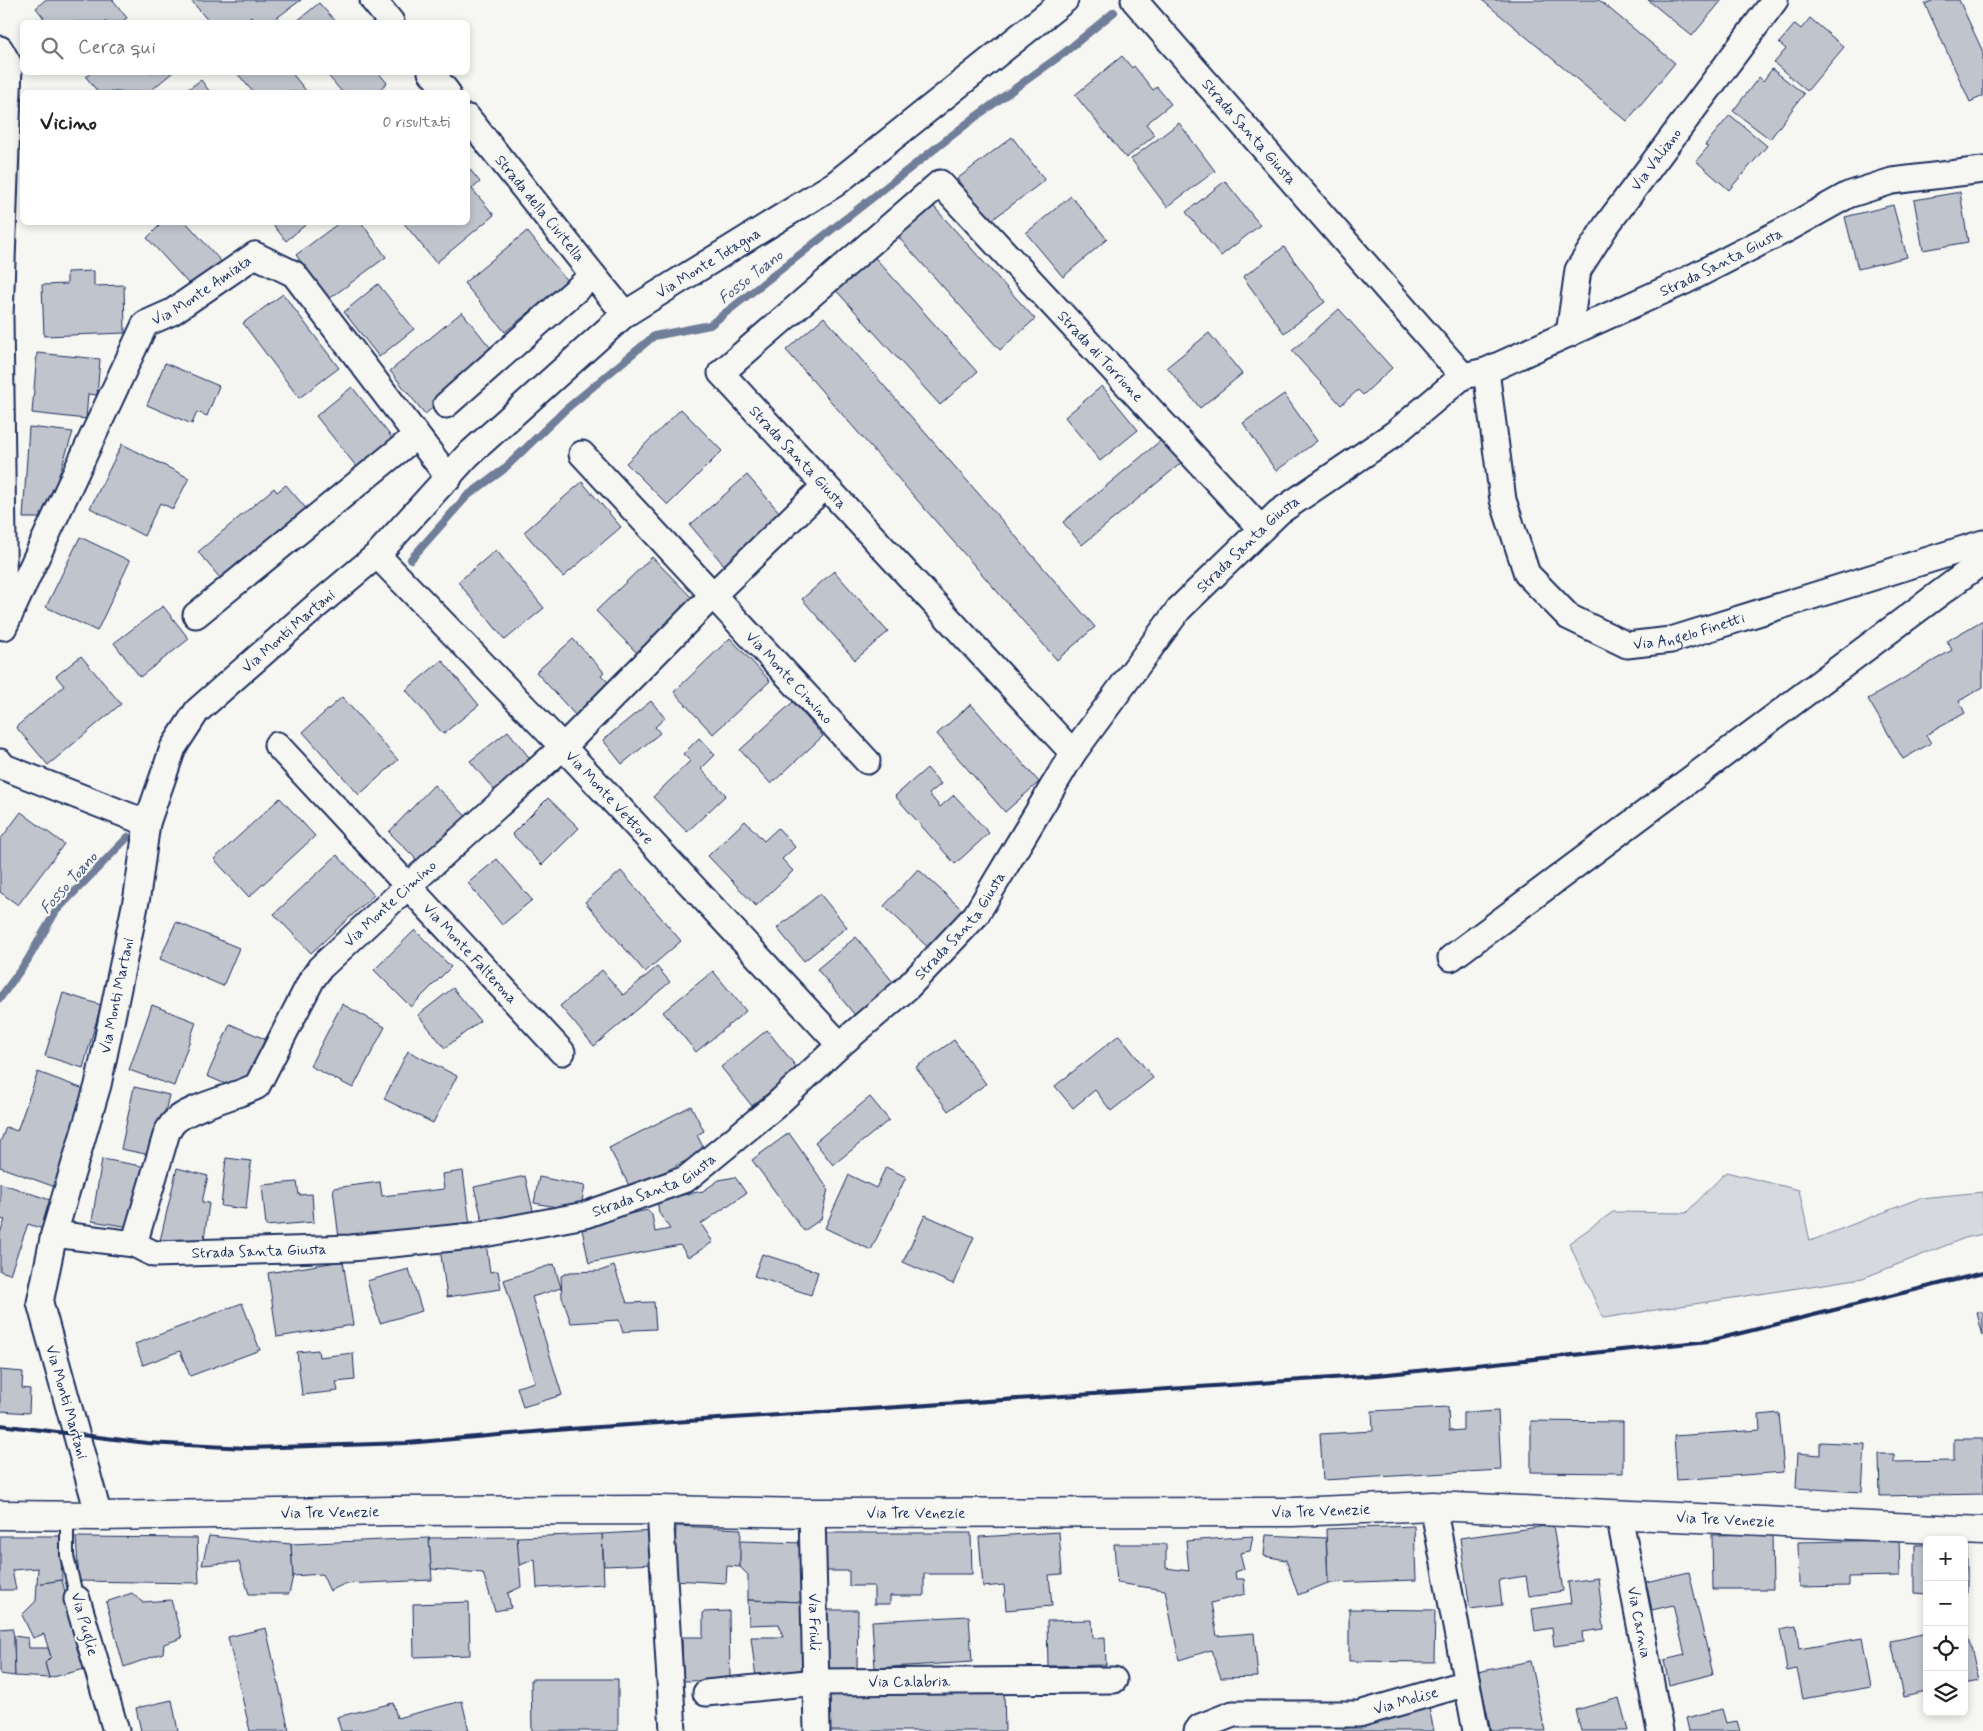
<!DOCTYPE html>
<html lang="it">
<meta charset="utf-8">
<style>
:root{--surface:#fff;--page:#f6f6f6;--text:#222;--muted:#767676;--line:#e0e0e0}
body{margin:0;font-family:Mynerve,sans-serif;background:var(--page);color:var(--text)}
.controls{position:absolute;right:15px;bottom:15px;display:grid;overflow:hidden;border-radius:8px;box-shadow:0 2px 8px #0003}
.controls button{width:45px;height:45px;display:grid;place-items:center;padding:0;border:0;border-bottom:1px solid var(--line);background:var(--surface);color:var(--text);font:25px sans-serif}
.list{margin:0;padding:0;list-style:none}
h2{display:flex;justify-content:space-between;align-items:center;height:65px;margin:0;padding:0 20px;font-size:21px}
h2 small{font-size:16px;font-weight:400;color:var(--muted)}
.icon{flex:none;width:28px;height:28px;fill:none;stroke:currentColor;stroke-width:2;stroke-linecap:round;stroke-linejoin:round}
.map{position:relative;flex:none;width:1983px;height:1731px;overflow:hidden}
.search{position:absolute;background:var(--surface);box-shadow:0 2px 8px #0003;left:20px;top:20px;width:450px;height:55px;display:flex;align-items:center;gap:12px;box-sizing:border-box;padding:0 18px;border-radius:8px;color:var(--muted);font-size:19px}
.panel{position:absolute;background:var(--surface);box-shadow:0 2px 8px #0003;left:20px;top:90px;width:450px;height:135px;border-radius:8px}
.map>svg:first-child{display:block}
.green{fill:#d6d9dd;stroke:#78849e}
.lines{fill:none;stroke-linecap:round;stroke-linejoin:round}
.stream{stroke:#717e99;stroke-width:8}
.building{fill:#c0c4cd;stroke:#1b2f5e}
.service-casing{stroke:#1b2f5e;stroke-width:16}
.minor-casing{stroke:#1b2f5e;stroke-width:29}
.primary-casing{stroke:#1b2f5e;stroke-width:31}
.service{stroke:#f6f6f2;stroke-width:12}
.minor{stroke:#f6f6f2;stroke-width:25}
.primary{stroke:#f6f6f2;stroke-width:28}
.rail{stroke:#1b2f5e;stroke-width:4}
.labels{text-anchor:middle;stroke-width:4.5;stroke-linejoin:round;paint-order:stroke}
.street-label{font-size:15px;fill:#1b2f5e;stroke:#f6f6f2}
.water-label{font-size:16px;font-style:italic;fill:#46567b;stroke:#f6f6f2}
</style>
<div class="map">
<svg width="1983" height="1731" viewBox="0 0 1983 1731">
<rect width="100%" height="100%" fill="#f6f6f2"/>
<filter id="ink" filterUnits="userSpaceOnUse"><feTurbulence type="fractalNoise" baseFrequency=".02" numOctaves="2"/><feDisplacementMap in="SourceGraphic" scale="10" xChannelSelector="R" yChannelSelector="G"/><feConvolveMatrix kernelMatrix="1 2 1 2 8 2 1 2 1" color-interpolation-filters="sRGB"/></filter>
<g filter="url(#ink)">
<path class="green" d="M1726,1172L1799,1190L1810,1241L1920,1198L1983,1192V1234L1965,1238L1863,1278L1603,1318L1569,1243L1613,1212L1686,1213Z"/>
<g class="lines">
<g class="stream">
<path d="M411,559L467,496L503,470L565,410L654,336L710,325L978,115L1064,53L1114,12"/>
<path d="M0,998L27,961L56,911L128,837"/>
</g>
</g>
<g class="building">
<path d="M45,0H113L127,18L121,22H47L36,8Z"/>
<path d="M191,0H301L271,22H255L251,17L245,22H209Z"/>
<path d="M1482,0H1599L1675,63L1627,121Z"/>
<path d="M1648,0H1722L1692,36Z"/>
<path d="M1934,0H1959L1983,52V96L1970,102L1925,4Z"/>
<path d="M319,3L336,22H296Z"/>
<path d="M1810,18L1844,47L1807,91L1774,63L1786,49L1779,43L1795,24L1801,29Z"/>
<path d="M1122,56L1132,68L1134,66L1153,90L1157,87L1171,104L1146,124L1155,135L1126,158L1075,95Z"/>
<path d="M1772,69L1804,94L1770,139L1733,111L1759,77L1763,81Z"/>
<path d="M92,72H173L149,92H98L86,77Z"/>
<path d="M236,72H291L307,92H253Z"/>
<path d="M325,72H378L387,83L376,92H342Z"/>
<path d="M201,80L210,92H184Z"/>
<path d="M1730,115L1767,146L1729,190L1696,161L1708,147L1705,145Z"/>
<path d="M1179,123L1215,171L1167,207L1131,159Z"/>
<path d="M1012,137L1045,180L989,222L957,179Z"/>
<path d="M468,167L480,182L472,189L494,215L436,263L403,222H468Z"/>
<path d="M1225,181L1260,225L1221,256L1186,212Z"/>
<path d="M1960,192L1968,242L1923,250L1914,200Z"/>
<path d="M1071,196L1107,239L1063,277L1026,233Z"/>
<path d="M926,198L1035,319L1000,350L891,229Z"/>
<path d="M1893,205L1907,257L1858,269L1845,217Z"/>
<path d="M163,222H186L226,267L197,293L147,238Z"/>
<path d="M271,222H309L286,241Z"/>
<path d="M340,222H361L386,257L329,299L296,255Z"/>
<path d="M527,231L567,281L505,332L464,283Z"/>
<path d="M1284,247L1325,302L1284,333L1243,277Z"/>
<path d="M870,252L977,372L940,405L832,286Z"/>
<path d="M94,271V286L124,285L125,333L44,336L42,285L67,284V272Z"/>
<path d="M378,284L414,329L379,357L344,312Z"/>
<path d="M283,294L339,368L299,398L243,323Z"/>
<path d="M1339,309L1392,368L1363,395L1358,390L1341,405L1292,351Z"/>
<path d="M462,312L497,356L425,414L390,371Z"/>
<path d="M824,317L1095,627L1057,660L786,350Z"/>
<path d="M1209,333L1242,374L1200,408L1167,367Z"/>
<path d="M37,353L100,359L97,395L88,394L86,419L32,413Z"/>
<path d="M165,363L219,386L207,416L197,412L192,424L147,405Z"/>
<path d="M1102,386L1138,430L1100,461L1065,417Z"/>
<path d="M352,387L396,443L360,471L316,416Z"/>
<path d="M1284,394L1317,441L1276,471L1243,423Z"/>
<path d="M681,409L722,451L668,505L626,463Z"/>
<path d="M29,427L73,432L45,518H23Z"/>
<path d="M1166,436L1186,459L1082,545L1063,522Z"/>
<path d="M122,444L189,478L173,509L160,503L144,536L90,508Z"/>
<path d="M747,475L787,521L729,571L690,525Z"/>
<path d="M582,482L621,527L563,577L524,532Z"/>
<path d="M286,485L310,513L226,585L198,552L274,488L277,492Z"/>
<path d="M80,537L130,561L97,631L46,607Z"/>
<path d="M496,550L544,608L505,640L458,582Z"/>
<path d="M652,557L694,600L638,654L596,611Z"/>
<path d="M834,571L888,632L855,660L802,599Z"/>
<path d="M163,606L189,639L140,677L114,643Z"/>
<path d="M1983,620V687L1959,701L1965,713L1926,735L1931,743L1903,759L1868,699L1952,650L1947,641Z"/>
<path d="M730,638L770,681L713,734L674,692Z"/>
<path d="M573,639L604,672L601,675L611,685L577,717L536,672Z"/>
<path d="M81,656L121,704L48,765L16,727L64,686L56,676Z"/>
<path d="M442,660L479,705L443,734L406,690Z"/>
<path d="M342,697L398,760L359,795L303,732Z"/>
<path d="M651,701L665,718L655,727L660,733L622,764L603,740Z"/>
<path d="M793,702L823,736L771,784L740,750Z"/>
<path d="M971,704L1039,782L1005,812L937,734Z"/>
<path d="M508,731L536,766L499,796L470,761Z"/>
<path d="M699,738L715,755L701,769L726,795L687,832L653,797L690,761L683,754Z"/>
<path d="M927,768L941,784L929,794L940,807L954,795L989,833L955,864L895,796Z"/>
<path d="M434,785L466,816L420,863L389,832Z"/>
<path d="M280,798L315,836L249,897L214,859Z"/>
<path d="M548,798L579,828L542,865L512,834Z"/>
<path d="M21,812L64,844L18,905L0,892V840Z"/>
<path d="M745,821L764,841L778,828L795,847L782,859L793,871L756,906L708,856Z"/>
<path d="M337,855L374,895L311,953L274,914Z"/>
<path d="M497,859L532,900L502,925L468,883Z"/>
<path d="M918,869L969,916L934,953L884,906Z"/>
<path d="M621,871L681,941L645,972L585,902Z"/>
<path d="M820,894L847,927L804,961L777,928Z"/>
<path d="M176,922L239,948L223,986L160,959Z"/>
<path d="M415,930L451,967L411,1007L374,970Z"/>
<path d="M856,937L898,988L859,1020L817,969Z"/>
<path d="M657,967L670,982L594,1046L560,1006L602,970L623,995Z"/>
<path d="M713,971L746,1011L696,1052L663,1012Z"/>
<path d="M453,988L480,1021L445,1048L418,1015Z"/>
<path d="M63,993L101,1005L83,1068L45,1056Z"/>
<path d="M342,1004L385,1027L353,1088L310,1066Z"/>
<path d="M152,1005L196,1022L174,1086L129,1070Z"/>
<path d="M230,1024L265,1039L247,1080L232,1087L207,1076Z"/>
<path d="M767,1030L798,1069L752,1106L721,1067Z"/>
<path d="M1119,1035L1153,1078L1111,1111L1095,1090L1073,1108L1055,1086Z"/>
<path d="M954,1040L986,1084L948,1111L916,1067Z"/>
<path d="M408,1051L457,1076L433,1123L384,1099Z"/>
<path d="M38,1072L89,1091L55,1187L0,1167V1143L6,1127L17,1131Z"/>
<path d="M134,1087L169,1095L155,1156L121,1149Z"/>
<path d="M870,1097L889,1120L833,1165L815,1142Z"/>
<path d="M691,1106L704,1131L697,1135L705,1151L631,1189L609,1148Z"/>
<path d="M789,1133L828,1189L821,1219L804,1231L752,1160Z"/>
<path d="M226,1158L251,1161L246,1209L221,1206Z"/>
<path d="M102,1159L147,1167L136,1228L92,1221Z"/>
<path d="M886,1167L906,1177L871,1250L825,1228L849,1175L876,1188Z"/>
<path d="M177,1168L208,1176L202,1202L209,1203L204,1239L160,1241Z"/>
<path d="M463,1171L470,1225L339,1239L333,1188L380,1182L382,1196L444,1189L442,1174Z"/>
<path d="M525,1176L534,1215L484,1227L474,1187Z"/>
<path d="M539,1177L585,1186L580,1211L534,1203Z"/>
<path d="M735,1177L746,1193L701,1224L713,1242L691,1256L688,1257L680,1245L589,1263L581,1225L632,1211L629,1214L648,1210L652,1215L655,1232L670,1229L659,1213L657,1200L703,1191L719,1180Z"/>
<path d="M297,1182L299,1195L312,1194L314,1222L266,1226L262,1185Z"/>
<path d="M0,1183L53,1201L43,1229L28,1224L10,1274L0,1271V1233L5,1220L0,1219Z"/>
<path d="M925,1215L974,1237L953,1284L903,1262Z"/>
<path d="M486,1243L490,1272L498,1271L501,1289L447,1297L440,1248Z"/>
<path d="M762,1254L818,1272L811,1295L754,1276Z"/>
<path d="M343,1261L353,1325L277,1337L268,1273Z"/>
<path d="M554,1264L561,1288L532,1297L562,1395L523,1407L517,1387L535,1382L504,1280Z"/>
<path d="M614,1266L627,1303L654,1302L656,1329L633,1330L623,1333L619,1320L571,1323L562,1297L561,1276L570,1272L600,1271Z"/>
<path d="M409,1269L422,1311L380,1323L367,1281Z"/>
<path d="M242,1303L260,1350L190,1376L180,1351L143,1365L135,1344Z"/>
<path d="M1983,1312V1336L1977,1313Z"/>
<path d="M318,1350L319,1357L353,1353L355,1380L336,1382L338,1391L302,1395L297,1352Z"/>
<path d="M0,1370L23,1372L22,1388L30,1389L29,1413L0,1411Z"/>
<path d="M1448,1407L1449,1431L1463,1430V1413L1498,1411L1501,1470L1323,1480L1320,1434L1373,1431L1372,1411Z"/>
<path d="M1779,1413L1784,1472L1677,1480L1674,1436L1760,1430L1759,1415Z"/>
<path d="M1531,1421L1623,1422V1473L1531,1472Z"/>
<path d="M1954,1439H1983V1494L1880,1496L1879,1454H1894V1462L1954,1461Z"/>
<path d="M1820,1442L1865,1444L1862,1492L1796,1488L1798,1453L1820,1455Z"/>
<path d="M1553,1525L1563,1591L1529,1596L1526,1576L1499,1580L1502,1605L1470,1609L1460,1538Z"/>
<path d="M676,1526L741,1529L740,1567L727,1566L726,1583L674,1580Z"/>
<path d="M1414,1526L1416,1580L1328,1583L1326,1529Z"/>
<path d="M655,1531L656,1564L604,1566L602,1534Z"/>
<path d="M1059,1532L1062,1574L1049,1575L1052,1606L1006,1610L1004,1585L983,1587L979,1537Z"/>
<path d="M824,1533H971L972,1574H924V1596H890V1604H874V1586H849V1571H824Z"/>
<path d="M602,1534L604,1584L537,1588L535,1559L518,1566L517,1537Z"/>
<path d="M1772,1534L1773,1589H1713L1712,1535Z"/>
<path d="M1266,1535L1326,1538L1328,1583L1298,1595L1286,1560L1264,1556Z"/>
<path d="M0,1536H60L62,1580L37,1584L38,1568L12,1570L16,1590H0Z"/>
<path d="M209,1536L291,1544L293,1576L289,1594H249L239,1562L202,1565Z"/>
<path d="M1253,1536L1250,1551L1240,1553L1244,1569L1235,1572L1236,1579H1244L1245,1594L1211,1603L1217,1636L1254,1633L1258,1677L1221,1678L1211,1650L1179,1660L1165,1590L1117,1583L1114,1544H1166V1568L1189,1571L1186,1541Z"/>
<path d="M76,1537L197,1538L199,1583L79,1581Z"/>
<path d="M517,1537L521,1587L508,1593L511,1608L495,1611L483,1573L431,1569L429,1538Z"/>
<path d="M429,1538L432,1580L344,1584L330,1591L322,1574L293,1576L291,1544Z"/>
<path d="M1899,1540L1900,1576L1849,1577V1586L1799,1587L1798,1542Z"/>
<path d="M740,1541L805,1543L803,1602L748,1600V1575L740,1567Z"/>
<path d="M1915,1545H1927V1594L1915,1593Z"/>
<rect x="1964" y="1545" width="3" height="50"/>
<path d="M1689,1572L1713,1674L1669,1685L1664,1660L1685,1655L1673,1605L1652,1610L1646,1582Z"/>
<path d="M1598,1578L1604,1629L1582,1632L1583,1642L1554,1646L1552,1628L1535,1631L1532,1609L1571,1603L1568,1582Z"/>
<path d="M62,1580L85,1669L49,1678L45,1663L51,1657L44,1634L33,1638L22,1615L36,1601L37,1584Z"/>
<path d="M132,1593L142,1602L171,1600L182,1638L164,1644L163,1653L124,1667L106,1602Z"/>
<path d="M748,1600L803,1602V1677L756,1678L751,1637H783L779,1624L749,1625Z"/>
<path d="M469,1602L470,1655L414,1657L413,1604Z"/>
<path d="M1349,1609L1435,1610L1434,1662L1349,1661Z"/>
<path d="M827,1610H858L857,1669H827Z"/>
<path d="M729,1611L730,1680L683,1681L682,1637H703V1612Z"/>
<path d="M969,1616L972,1662L875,1668L872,1621Z"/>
<path d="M1092,1620L1093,1638L1105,1637L1106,1665L1048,1666L1047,1621Z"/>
<path d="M1966,1624L1979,1681L1964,1684V1625Z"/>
<path d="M1796,1626L1799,1649L1862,1638L1871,1687L1803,1699L1797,1669L1787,1671L1780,1629Z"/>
<path d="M12,1628L14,1636L15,1676L0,1674V1629Z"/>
<path d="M266,1628L289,1731H250L228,1637Z"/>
<path d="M1927,1633V1692L1903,1697L1891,1641Z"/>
<path d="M14,1636L28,1638L29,1648H48L51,1657L45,1663L49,1678L15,1676Z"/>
<path d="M1530,1661L1545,1731H1491L1478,1672Z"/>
<path d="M531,1679H618V1731H532Z"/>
<path d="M1004,1689L1005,1731H827L826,1691Z"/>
<path d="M1619,1698L1628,1731H1581L1576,1710Z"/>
<path d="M172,1700L178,1731H141L136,1708Z"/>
<path d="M462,1701L469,1731H341L337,1717L393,1703L397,1718Z"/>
<path d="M1429,1708L1434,1731H1343V1729Z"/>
<path d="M1722,1709L1726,1723L1737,1721L1740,1731H1689L1686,1718Z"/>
</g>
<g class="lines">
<g class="service-casing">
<path id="service" d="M67,1515V1556L77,1599"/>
</g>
<g class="minor-casing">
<g id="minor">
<path d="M373,0L391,22"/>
<path id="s1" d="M1134,0L1463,376"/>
<path d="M0,49L9,65L0,317L4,620"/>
<path d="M431,72L447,92"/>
<path d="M593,275L625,314"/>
<path id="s2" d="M1569,334L1578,270L1606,226L1775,0"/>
<path id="s3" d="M1486,371L1503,500L1527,574L1569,617L1627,645L1671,640L1983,543"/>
<path d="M446,405L593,275L468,118"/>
<path id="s4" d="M582,454L867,761"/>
<path id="s5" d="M377,555L563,747L840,1045"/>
<path d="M196,615L416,436"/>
<path id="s6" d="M4,627L145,324L172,312L255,255L294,274L449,478"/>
<path id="s7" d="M277,745L562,1052"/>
<path id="s8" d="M1073,753L721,373L940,183L1261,529"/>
<path d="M0,762L4,767L147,823"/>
<path d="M1451,958L1983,561"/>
<path id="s9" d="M54,1234L134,1244L154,1254L351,1248L473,1236L585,1215L686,1179L775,1106L840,1045L908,987L976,915L1073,753L1179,609L1279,512L1394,434L1463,376L1486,371L1685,281L1787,229L1848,195L1892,181L1983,170"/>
<path id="s10" d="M134,1244L167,1132C169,1129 171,1125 174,1122C189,1107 235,1097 257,1086L311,981L320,968L408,886L563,747L713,595L825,486"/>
<path d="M1433,1506L1476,1731"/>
<path d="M660,1510L673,1731"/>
<path id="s11" d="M812,1513L817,1731"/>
<path id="s12" d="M1619,1514L1660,1731"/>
<path id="s13" d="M99,1516L40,1303L54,1234L98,1085L137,896L147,823L173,748L197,711L315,607L377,555L467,456L625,314L835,184L1065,0"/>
<path d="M77,1599L116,1731"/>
<path id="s14" d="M706,1693L817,1682L1114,1680"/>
<path id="s15" d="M1197,1731L1200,1727L1233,1714H1359L1467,1683"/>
</g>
</g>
<g class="primary-casing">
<g id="primary">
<path id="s16" d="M0,1515L99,1516L392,1511L660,1510L812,1513L1293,1512L1433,1506L1983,1531"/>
</g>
</g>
<use href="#service" class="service"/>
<use href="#minor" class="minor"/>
<use href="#primary" class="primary"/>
<path class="rail" d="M0,1425L147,1443L247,1448L407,1443L569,1429L1378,1375L1709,1341L1983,1273"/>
</g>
</g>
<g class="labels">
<g class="street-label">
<text dy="5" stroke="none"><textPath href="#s1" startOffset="175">Strada Santa Giusta</textPath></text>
<text dy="5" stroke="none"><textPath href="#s2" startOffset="200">Via Valiano</textPath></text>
<text transform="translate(540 208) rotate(51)" y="5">Strada della Civitella</text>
<text dy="5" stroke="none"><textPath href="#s9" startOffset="2055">Strada Santa Giusta</textPath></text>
<text dy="5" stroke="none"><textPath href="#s13" startOffset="1519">Via Monte Totagna</textPath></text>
<text dy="5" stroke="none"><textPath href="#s6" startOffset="400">Via Monte Amiata</textPath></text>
<text dy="5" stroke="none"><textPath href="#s8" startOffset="1044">Strada di Torrione</textPath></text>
<text transform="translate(798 457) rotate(47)" y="5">Strada Santa Giusta</text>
<text dy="5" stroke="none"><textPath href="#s9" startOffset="1499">Strada Santa Giusta</textPath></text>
<text dy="5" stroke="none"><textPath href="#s3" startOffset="396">Via Angelo Finetti</textPath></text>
<text dy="5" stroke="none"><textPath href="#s13" startOffset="958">Via Monti Martani</textPath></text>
<text dy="5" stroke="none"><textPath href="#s4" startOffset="305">Via Monte Cimino</textPath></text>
<text dy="5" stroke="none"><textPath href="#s5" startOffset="336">Via Monte Vettore</textPath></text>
<text dy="5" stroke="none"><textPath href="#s10" startOffset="449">Via Monte Cimino</textPath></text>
<text dy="5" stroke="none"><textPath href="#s9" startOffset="1018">Strada Santa Giusta</textPath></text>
<text dy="5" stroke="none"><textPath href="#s7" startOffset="284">Via Monte Falterona</textPath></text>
<text dy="5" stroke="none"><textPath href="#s13" startOffset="538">Via Monti Martani</textPath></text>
<text dy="5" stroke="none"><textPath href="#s9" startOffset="612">Strada Santa Giusta</textPath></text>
<text dy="5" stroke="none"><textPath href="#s9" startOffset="208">Strada Santa Giusta</textPath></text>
<text transform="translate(67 1402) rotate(74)" y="5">Via Monti Martani</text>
<text dy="5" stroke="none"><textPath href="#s16" startOffset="1321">Via Tre Venezie</textPath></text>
<text dy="5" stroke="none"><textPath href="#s16" startOffset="330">Via Tre Venezie</textPath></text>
<text dy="5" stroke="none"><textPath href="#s16" startOffset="916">Via Tre Venezie</textPath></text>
<text dy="5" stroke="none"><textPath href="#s16" startOffset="1726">Via Tre Venezie</textPath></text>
<text dy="5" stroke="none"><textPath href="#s11" startOffset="109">Via Friuli</textPath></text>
<text dy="5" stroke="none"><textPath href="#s12" startOffset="110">Via Carnia</textPath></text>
<text transform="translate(85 1624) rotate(74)" y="5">Via Puglie</text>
<text dy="5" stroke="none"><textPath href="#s14" startOffset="204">Via Calabria</textPath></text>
<text dy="5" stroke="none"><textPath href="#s15" startOffset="215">Via Molise</textPath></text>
</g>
<g class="water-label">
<text transform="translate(750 276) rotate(-38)" y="6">Fosso Toano</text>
<text transform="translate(68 882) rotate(-48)" y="6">Fosso Toano</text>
</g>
</g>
</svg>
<div class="controls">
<button>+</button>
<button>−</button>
<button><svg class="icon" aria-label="locate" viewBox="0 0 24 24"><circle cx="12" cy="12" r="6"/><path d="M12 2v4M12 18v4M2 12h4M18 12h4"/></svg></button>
<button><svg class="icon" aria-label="layers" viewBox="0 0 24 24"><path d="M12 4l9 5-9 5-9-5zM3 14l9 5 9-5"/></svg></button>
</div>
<div class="search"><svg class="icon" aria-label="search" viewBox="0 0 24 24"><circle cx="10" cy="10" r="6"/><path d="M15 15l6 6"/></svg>Cerca qui</div>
<section class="panel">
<h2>Vicino<small>0 risultati</small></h2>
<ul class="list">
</ul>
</section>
</div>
